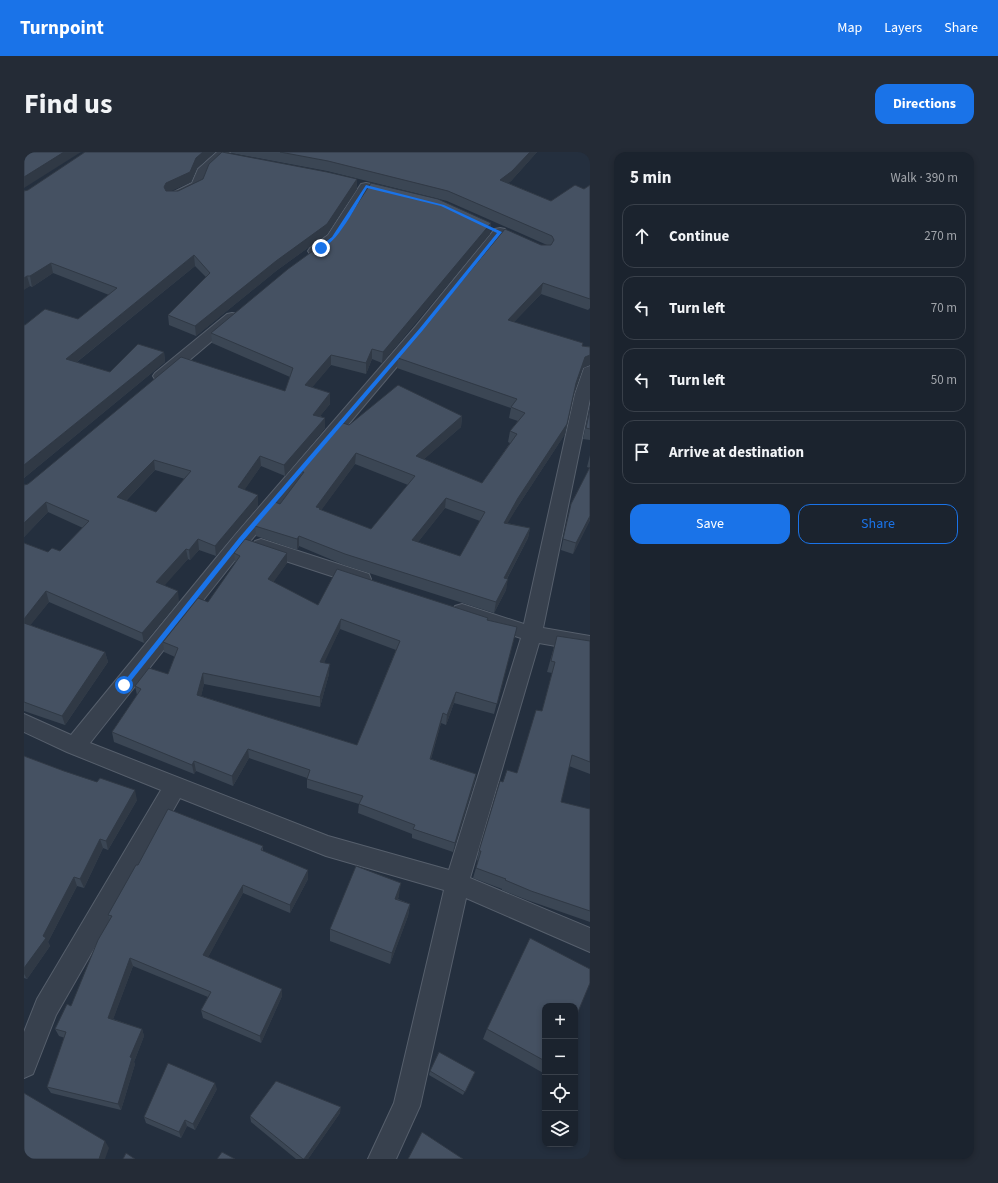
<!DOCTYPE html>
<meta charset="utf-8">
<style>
:root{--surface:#1b232e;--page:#242b36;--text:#f1f3f6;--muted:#a0a4aa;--line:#39404a;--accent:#1a73e8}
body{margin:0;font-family:"Source Sans 3",sans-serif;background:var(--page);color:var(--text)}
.controls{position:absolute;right:12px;bottom:12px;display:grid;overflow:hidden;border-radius:8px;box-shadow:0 2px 6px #0003}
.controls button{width:36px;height:36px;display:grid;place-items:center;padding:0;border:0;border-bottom:1px solid var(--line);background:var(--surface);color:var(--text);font:20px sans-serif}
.stop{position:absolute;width:12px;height:12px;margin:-9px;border:3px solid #1a73e8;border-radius:50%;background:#fff}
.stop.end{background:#1a73e8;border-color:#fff;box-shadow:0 1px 4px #0008}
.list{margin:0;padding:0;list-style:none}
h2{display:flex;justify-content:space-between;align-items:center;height:52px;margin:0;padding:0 16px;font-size:17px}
h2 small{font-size:13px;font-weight:400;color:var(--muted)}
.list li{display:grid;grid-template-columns:26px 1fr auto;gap:12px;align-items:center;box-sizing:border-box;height:64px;margin:0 8px 8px;padding:0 8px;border:1px solid var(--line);border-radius:12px}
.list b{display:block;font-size:15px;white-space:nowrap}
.list em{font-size:13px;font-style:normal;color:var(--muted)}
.actions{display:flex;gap:8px;padding:12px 16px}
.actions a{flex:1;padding:9px 0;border:1px solid var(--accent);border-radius:12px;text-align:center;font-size:14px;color:var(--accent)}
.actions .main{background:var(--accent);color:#fff}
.icon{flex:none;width:22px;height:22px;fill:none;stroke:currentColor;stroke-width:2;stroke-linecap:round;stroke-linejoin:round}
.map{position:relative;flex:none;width:566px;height:1007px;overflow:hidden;border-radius:12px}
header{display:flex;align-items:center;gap:24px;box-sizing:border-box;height:56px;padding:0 20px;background:var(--accent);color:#fff}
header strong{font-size:19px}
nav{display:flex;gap:22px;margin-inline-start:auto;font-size:14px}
.intro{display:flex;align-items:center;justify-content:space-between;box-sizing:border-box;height:96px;padding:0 24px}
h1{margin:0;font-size:28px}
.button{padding:10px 18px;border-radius:12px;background:var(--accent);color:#fff;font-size:14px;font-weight:700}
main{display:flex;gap:24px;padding:0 24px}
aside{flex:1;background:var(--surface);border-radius:12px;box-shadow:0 2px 6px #0003}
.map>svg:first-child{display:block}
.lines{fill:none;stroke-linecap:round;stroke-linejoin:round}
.minor-casing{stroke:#565f6c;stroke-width:2}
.minor{fill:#38414e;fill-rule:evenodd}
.wall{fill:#3b4654;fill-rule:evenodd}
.shaded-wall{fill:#303945}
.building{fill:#455162;stroke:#303945;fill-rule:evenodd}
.route{fill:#1a73e8}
</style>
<header>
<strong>Turnpoint</strong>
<nav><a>Map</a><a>Layers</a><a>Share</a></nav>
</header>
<div class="intro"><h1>Find us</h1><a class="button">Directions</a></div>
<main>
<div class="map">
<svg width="566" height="1007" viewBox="0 0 566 1007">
<rect width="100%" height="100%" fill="#242f3e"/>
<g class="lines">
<g class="minor-casing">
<g id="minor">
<path d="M193,0H206L184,21L179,36L158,47H148L147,44L148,41L168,31L174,17Z"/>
<path d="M342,31L347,32L348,35C337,52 310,108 286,102L284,99L286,96L304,83L337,32Z"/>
<path d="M476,76L481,77L483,80L481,83L402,180L223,393L66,591L304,684L425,718L497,486L431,464L428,459L431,454L438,452L500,472L551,242L560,216L566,214V247L519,476L566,484V500L515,491L446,726L566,776V800L442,746L396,954L372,1007H344L370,951L420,738L302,704L156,646L32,863L9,922L0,926V880L13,847L137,638L43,600L0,580V562L47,583L211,383L392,174L471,77Z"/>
<path d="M208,161L213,162L215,165L213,168L143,227L137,229L131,227L129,224L131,221L203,162Z"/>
<path d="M237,387L345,422L347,427L345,432L338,434L231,399L228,394L231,389Z"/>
</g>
</g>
<use href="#minor" class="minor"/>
</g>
<g class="wall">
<path d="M61,0H191L173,16L167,30L146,39H154L333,27V37L303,82L252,119L172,184L145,173L144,163L182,125L171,114L53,210L86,220L140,200L141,210L0,326V173H1L54,167L85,143L29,121L8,135L6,134L0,137V39L4,38Z"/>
<path d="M207,0H513L487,29L484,31L527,49L560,37L566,33V156L564,158L517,142L490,170L559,194L566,195V213L559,216L550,240L541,282L492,357L483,371L506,376L504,386L483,427L482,438L470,461L320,413L275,394L273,398L232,384L231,374L256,352L277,324V320L325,273L438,264L437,275L400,307L458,331L486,291L484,290L486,279L494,269L485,266L487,256L373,216L374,206L517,93H523L423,49L303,19L207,1ZM331,312L384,333L347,377L297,358ZM421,356L456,369L436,404L394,390Z"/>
<path d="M467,71L466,82L358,211L348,207L342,222L307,213L288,235L306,241V252L296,264L301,266V276L261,324L237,314L220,338L234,354L192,404L175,398L166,408L164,407L140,433L155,449L120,491L25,450L6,473L81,500L84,510L41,573L0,559V391L24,400L36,399L59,376L24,360L0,385V333L261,239L266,225L188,191L187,181ZM131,318L161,327L132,360L102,349Z"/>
<path d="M566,254V288L559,287Z"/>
<path d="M566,303V368L549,402L537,398L547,352L566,316L563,315Z"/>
<path d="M210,401L263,411L249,430L294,453L464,466L463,468L493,475L470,562L430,551L422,573L417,571L407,607L452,622L450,632L429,700L388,686V682L334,661L335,652L283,636V626L225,606L209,634L172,619L170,622L90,590L88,580L113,543L111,534L144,522L151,505L140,500L139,490L184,450L211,412ZM316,477L372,498L333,593L177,544L180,532L296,555L305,522L300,510Z"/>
<path d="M533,484L566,489V622L545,614L537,650L566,657V770L503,748L478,738V737L449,726L454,709L453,708L455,699L479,630L493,621L518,559L528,521L523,520Z"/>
<path d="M0,604L113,648L84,698L79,696L60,736L53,734L24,790L26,794L3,827L0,826Z"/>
<path d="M239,694V699L284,727L266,761L219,741L184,805L258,844L237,891L179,866L177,858L184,845L109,814L89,867L118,877L120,884L110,910L111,912L97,958L27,941L23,935L41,886L35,884L31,877L47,854L86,768L84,763L114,713Z"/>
<path d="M375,743L374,747L386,752L384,764L366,812L306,789V777Z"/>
<path d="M521,854V922L459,887L463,877Z"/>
<path d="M406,919L449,924L439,943L405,923Z"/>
<path d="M193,937L171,978L163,974L157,986L122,971L120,965Z"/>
<path d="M316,961L284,1007H272L227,970L226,964Z"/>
</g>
<g class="shaded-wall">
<path d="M40,0H57L0,36V25Z"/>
<path d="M179,0H191L173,16L167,30L143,41L142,45L140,35L142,31Z"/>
<path d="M506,0H513L487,29L475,38L476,28Z"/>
<path d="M333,27V37L303,82L252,119L172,184L171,174Z"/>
<path d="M467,71L466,82L358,211L359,200Z"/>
<path d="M170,103L171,114L44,217L42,207Z"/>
<path d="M27,111L29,121L8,135L6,124Z"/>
<path d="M3,124L6,134L0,138V126Z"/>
<path d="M519,131L517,142L482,178L484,168Z"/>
<path d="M348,197V207L342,222V211Z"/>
<path d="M140,200L141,210L0,326V313Z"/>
<path d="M307,203V213L281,244V233Z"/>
<path d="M566,203V213L559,216L550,242L552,231L561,205Z"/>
<path d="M306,241V252L289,273V263Z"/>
<path d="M438,264L437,275L391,315L392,304Z"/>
<path d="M301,266V276L261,324L260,313Z"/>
<path d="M543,272L541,282L492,357L478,381L480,371L494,346Z"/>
<path d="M332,301L331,312L296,360L292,355Z"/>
<path d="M236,304L237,314L215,346L214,335Z"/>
<path d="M130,308L131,318L95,356L93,345Z"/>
<path d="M234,343V354L192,404L191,394Z"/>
<path d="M422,346L421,356L387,399L388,388Z"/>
<path d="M22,350L24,360L0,385V371Z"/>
<path d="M566,364V368L549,402L552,391Z"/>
<path d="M506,376L504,386L478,436L480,426Z"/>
<path d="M275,384V394L273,398V387Z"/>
<path d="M174,387L175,398L166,408L165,398Z"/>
<path d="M162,397L164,407L134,441L132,430Z"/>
<path d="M263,401V411L244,438V427Z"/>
<path d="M484,427L482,438L470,461L472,450Z"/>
<path d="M22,439L25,450L1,480L0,478V467Z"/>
<path d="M154,439L155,449L120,491L118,481Z"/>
<path d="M317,467L316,477L296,520V510Z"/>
<path d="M81,500L84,510L41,573L38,564Z"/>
<path d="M306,512L305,522L296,555V545Z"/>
<path d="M179,521L180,532L175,553L173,543Z"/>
<path d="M432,540L430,551L422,573L423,563Z"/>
<path d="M419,561L417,571L404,616L406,607Z"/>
<path d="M224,597L225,606L209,634L208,624Z"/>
<path d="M170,609L172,619L170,622L168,613Z"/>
<path d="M452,622L450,632L429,700L431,691Z"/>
<path d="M111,638L113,648L84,698L82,689Z"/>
<path d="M76,687L79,696L60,736L56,727Z"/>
<path d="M284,718V727L266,761V753Z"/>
<path d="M50,725L53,734L24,790L26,794L3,827L0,822V816L19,784Z"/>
<path d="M377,731L375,743L370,758L371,747Z"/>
<path d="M219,733V741L181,811L179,803Z"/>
<path d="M386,752L384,764L366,812L368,801Z"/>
<path d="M106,806L109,814L87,873L84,866Z"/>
<path d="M258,837V844L237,891L236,884Z"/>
<path d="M118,877L120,884L110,910L111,912L97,958L94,952L106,905Z"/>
<path d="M191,931L193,937L171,978L169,972Z"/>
<path d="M317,955L316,961L284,1007H280Z"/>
<path d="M161,968L163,974L157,986L155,980Z"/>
<path d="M81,989L85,996L81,1007H75Z"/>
</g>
<g class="building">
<path d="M0,0H40L0,25Z"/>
<path d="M61,0H179L172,6L166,20L142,31L140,35L142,39H154L179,27L185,12L198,0L303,20L333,27L303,72L252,109L171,174L144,163L186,121L170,103L42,207L86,220L114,192L140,200L0,313V173H1L21,157L54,167L93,136L27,111L6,124H3L0,126V39L4,38Z"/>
<path d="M256,0H506L488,19L476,28L527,49L551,33L560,37L566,33V147L519,131L484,168L559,191L558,194L566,195V203L561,205L552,231L543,272L494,346L480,371L506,376L480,426L484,427L472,450L321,402L275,384L273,387L231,374L251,350L256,352L280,320H277L319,271L325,273L374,233L438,264L392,304L458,331L493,282L486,279L501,261L487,255L493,247L374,206L481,77L517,93H527L530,88L528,84L424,39L304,9ZM332,301L391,324L347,377L295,357L296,356L292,355ZM422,346L461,360L436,404L388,388Z"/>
<path d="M347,31L414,47L467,71L359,200L348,197L342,211L307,203L281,233L306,241L289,263L301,266L260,313L236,304L214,335L234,343L191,394L174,387L165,398L162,397L132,430L154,439L118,481L22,439L0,467V391L24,400L28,396L36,399L65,369L22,350L0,371V333L4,332L157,205L261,239L269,216L187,181L264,117L315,80ZM130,308L167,319L132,360L93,345Z"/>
<path d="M566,257V277L562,276Z"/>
<path d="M566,315V364L552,391L539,387L547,352Z"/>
<path d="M221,387L263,401L244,427L294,453L313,417L464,466L463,468L493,475L473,552L432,540L423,563L419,561L406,607L452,622L431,691L389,677L391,673L335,652L339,644L283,627L286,618L224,597L208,624L170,609L168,613L88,580L117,537L111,534L125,516L144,522L154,496L139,490L174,446L184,450L216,404L210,401ZM317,467L376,489L333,593L173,543L179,521L296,545L306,512L296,510Z"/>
<path d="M0,471L81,500L38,564L0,550Z"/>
<path d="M533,484L566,489V610L548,603L537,650L566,657V759L507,739L481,728L482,727L452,716L457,699H455L476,629L479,630L483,618L493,621L512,558L518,559L531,510L527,509Z"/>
<path d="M0,604L40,619L73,630L76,626L111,638L82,689L76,687L56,727L50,725L19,784L22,786L0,816Z"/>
<path d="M144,657L239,694L237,698L284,718L266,753L219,733L179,803L258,837L236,884L177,858L187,840L106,806L84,866L118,877L106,905L108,906L94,952L23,935L42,880L31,877L43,852L47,854L74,788L88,764L84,763L85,761L112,713H114Z"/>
<path d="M332,714L377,731L371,747L386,752L368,801L306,777Z"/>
<path d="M506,786L566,817V831L551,867V854H521V909L463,877Z"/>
<path d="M415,900L451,920L441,940L406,919Z"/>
<path d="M144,911L191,931L169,972L161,968L155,980L120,965Z"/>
<path d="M252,929L317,955L280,1007H279L226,964Z"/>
<path d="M0,941L81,989L75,1007H0Z"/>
<path d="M398,980L439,1007H384Z"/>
<path d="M198,1000L211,1007H193Z"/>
<path d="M102,1001L111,1007H99Z"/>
</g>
<path class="route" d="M342,33L420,53L478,80L399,178L219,389L102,535H98V532L215,386L396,176L473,81L417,54L343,36C334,50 311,97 295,96V95L308,85Z"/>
</svg>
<div class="controls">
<button>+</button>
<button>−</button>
<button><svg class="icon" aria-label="locate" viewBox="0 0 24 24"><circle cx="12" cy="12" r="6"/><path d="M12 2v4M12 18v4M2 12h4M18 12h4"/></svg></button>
<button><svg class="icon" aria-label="layers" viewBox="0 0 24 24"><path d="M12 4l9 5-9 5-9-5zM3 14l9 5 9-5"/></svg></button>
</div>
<div class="stop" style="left:100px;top:533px"></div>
<div class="stop end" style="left:297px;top:96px"></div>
</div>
<aside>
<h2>5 min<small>Walk · 390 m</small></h2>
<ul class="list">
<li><svg class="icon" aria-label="ahead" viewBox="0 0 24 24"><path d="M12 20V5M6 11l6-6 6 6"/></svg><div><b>Continue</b></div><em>270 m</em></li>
<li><svg class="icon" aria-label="left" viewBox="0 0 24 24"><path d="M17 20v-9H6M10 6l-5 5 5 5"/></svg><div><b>Turn left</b></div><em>70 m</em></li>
<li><svg class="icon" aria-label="left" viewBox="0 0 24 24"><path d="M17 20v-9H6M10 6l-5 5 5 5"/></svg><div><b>Turn left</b></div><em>50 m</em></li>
<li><svg class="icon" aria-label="arrive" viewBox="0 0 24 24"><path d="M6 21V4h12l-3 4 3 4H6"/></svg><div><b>Arrive at destination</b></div></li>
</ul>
<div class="actions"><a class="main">Save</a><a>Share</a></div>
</aside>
</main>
